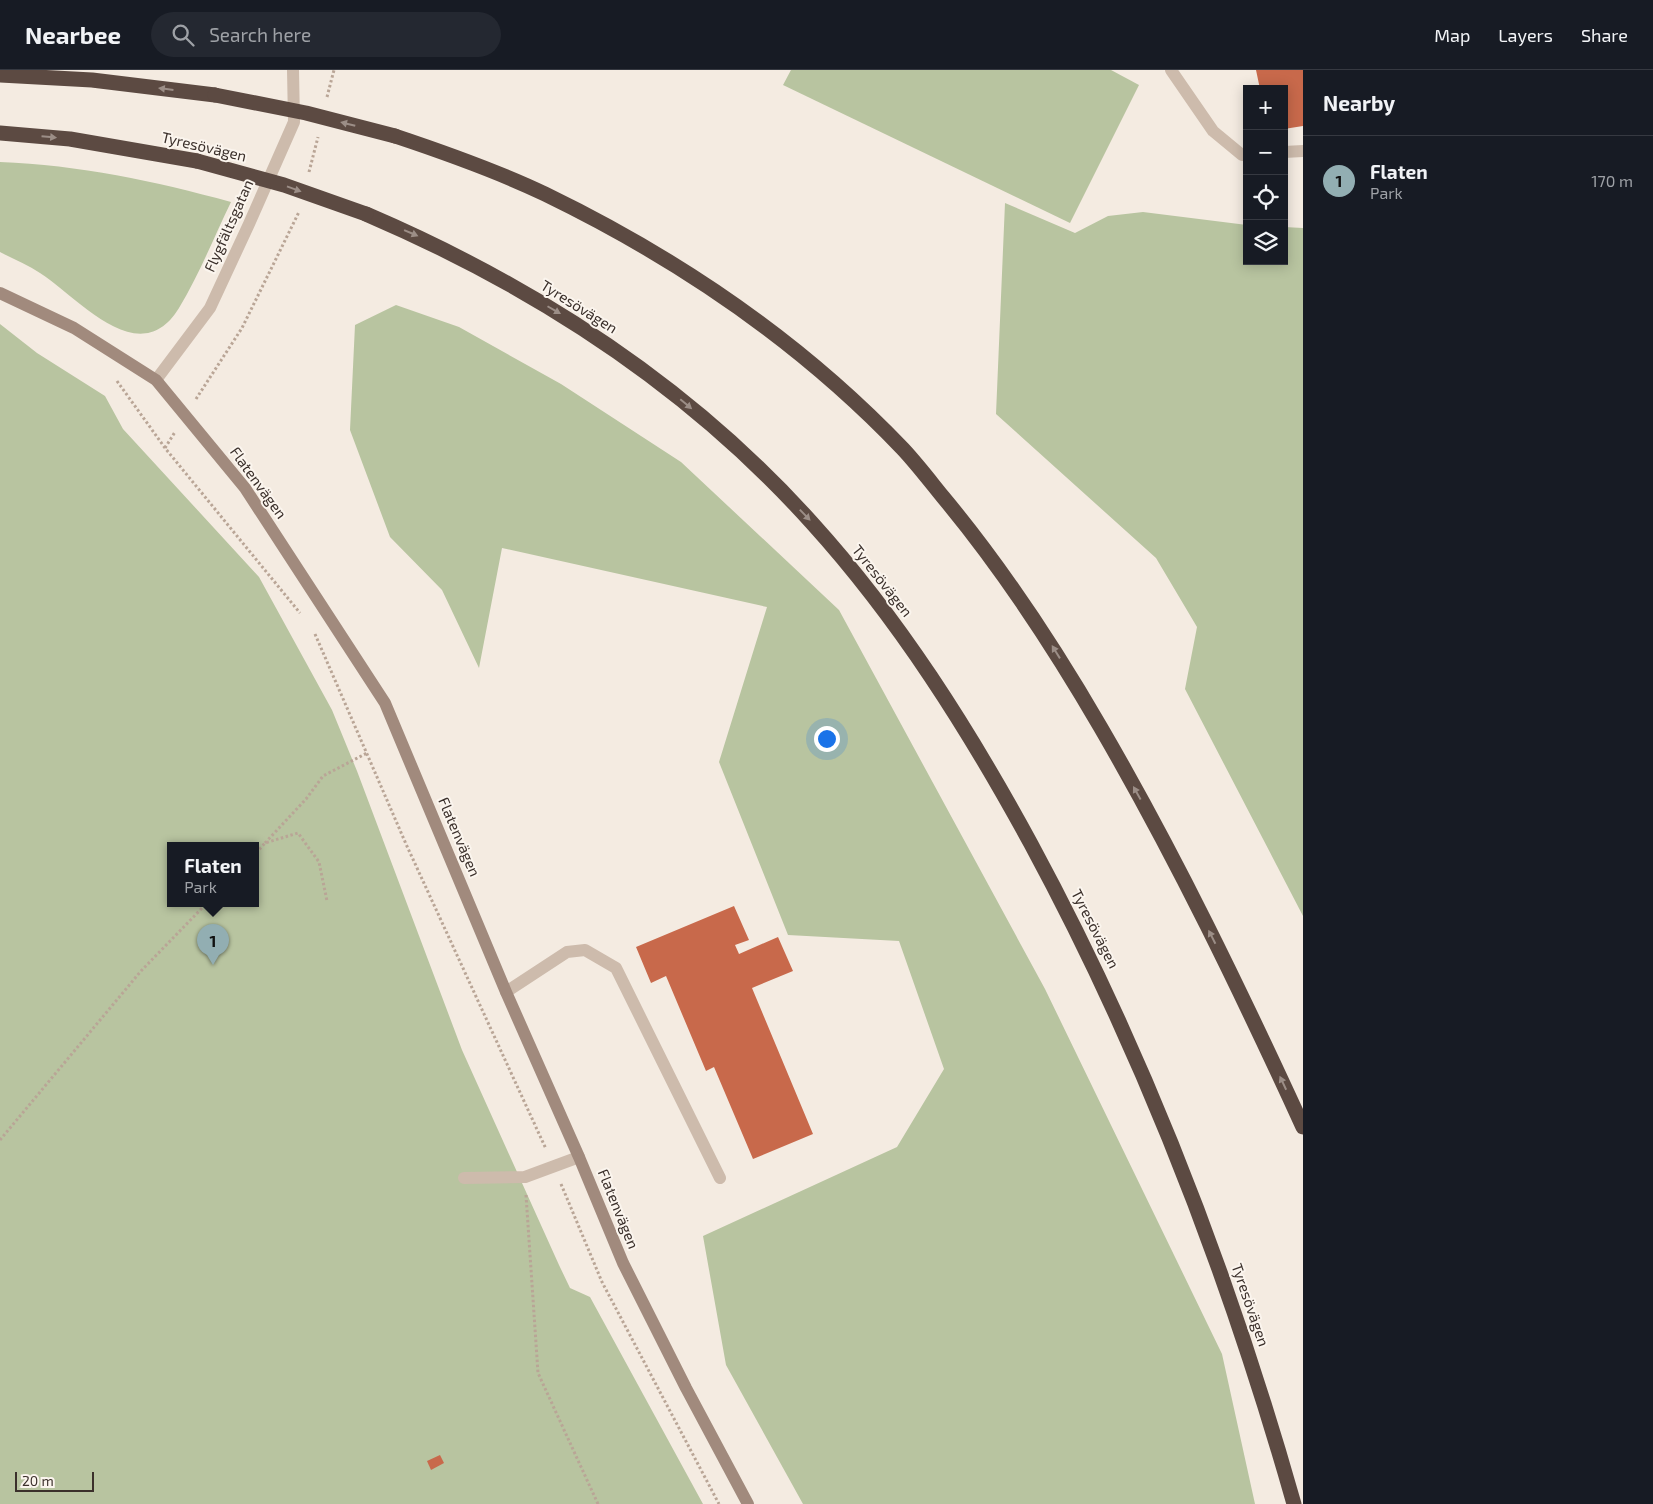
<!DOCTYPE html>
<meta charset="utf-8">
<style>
:root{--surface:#171b24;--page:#242831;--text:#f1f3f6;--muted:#9ea1a6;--line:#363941;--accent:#92aeb2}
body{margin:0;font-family:"Exo 2",sans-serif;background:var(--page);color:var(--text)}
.controls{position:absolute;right:15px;top:15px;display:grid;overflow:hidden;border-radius:0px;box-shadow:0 2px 12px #0003}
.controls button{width:45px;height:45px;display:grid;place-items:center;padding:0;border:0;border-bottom:1px solid var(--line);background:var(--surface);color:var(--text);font:25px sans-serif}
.scale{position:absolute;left:15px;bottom:12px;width:79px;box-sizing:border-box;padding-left:5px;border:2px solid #3b302b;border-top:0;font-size:14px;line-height:18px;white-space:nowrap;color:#3b302b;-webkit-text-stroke:4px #fbf5ee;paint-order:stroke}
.you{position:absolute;left:826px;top:668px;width:18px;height:18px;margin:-12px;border:4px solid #fff;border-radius:50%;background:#1a73e8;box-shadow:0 0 0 8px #1a73e833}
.badge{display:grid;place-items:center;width:32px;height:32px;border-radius:50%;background:var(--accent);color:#111;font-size:16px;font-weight:700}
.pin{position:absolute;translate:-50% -41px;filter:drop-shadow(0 1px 2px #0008)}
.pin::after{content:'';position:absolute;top:26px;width:18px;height:15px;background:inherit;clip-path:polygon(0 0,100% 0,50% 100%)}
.popup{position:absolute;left:167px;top:772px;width:92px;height:65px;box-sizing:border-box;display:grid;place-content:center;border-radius:0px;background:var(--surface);filter:drop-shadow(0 1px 4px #0005);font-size:16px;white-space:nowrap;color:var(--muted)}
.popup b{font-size:19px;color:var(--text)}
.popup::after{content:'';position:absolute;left:50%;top:100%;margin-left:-10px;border:10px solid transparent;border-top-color:var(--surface)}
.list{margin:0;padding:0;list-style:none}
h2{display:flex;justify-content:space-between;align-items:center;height:65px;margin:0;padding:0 20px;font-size:21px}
h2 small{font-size:16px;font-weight:400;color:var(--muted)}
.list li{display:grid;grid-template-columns:32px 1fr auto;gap:15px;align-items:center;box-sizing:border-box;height:90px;padding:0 20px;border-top:1px solid var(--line)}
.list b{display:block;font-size:19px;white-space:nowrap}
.list p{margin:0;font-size:16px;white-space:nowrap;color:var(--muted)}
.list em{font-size:16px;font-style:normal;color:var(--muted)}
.icon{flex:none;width:28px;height:28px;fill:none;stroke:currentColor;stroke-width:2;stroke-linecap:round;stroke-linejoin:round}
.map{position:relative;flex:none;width:1303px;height:1434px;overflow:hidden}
header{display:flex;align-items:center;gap:30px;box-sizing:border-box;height:70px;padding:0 25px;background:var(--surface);border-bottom:1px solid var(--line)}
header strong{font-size:24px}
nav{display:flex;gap:28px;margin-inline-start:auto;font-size:18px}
.search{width:350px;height:45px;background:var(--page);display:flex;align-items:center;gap:12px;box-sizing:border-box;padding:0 18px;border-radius:28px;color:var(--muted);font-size:19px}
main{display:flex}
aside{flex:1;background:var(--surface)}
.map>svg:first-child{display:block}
.green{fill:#b8c4a0;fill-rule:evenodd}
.building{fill:#c8694b}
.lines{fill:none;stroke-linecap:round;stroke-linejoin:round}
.path{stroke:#b9a596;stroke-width:3;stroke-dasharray:2.5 2.5;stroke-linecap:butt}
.lane{stroke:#cdbbac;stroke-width:12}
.street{stroke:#cdbbac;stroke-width:12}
.secondary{stroke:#a18a7d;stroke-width:12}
.highway{stroke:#5c4a42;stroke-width:15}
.highway-bridge{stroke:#5c4a42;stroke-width:15}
.oneway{fill:#9c8e87}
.labels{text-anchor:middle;stroke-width:4;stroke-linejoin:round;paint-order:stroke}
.street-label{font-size:15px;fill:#3b302b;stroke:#fbf5ee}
</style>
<header>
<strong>Nearbee</strong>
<div class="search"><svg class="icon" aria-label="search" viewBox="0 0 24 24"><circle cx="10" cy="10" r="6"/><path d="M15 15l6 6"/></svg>Search here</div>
<nav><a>Map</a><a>Layers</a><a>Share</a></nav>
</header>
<main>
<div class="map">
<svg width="1303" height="1434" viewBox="0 0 1303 1434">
<rect width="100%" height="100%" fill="#f4ebe1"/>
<g class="green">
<path d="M791,0H1111L1139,15L1070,153L783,15Z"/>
<path d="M0,92C79,95 155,111 231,132C214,167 199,205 179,238C139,303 78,227 40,203C28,195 13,189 0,182Z"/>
<path d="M1005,133L1075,163L1108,146L1143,142L1247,155V191H1284V157L1303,158V846L1185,619L1197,557L1156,488L996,344Z"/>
<path d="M396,235L459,257L561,314L681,392L839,540L1045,919L1222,1284L1255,1434H803L726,1295L703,1166L897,1077L944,999L899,871L788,865L719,692L767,537L502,478L479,598L442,520L390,467L350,360L355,255Z"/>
<path d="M0,254L37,283L105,326L123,359L259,507L332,640L357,701L462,980L559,1195L570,1218L590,1227L703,1434H0ZM170,776H256V834H170Z"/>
</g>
<g class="building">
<path d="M1256,0H1303V56L1284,59V19H1260Z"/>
<path d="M734,836L749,870L735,875L739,884L778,867L793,901L752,918L813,1064L753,1089L714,997L706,1001L666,906L651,913L636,877Z"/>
<path d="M440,1385L444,1393L431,1400L427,1391Z"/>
</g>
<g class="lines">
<g class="path">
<path d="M327,27L334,0"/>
<path d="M309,102L318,67"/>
<path d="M117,311L165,378L300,543"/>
<path d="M196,329L242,258L299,142"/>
<path d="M165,378L175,362"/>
<path d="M315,564L406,774L546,1079"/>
<path d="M265,773L306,729L323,706L367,683"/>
<path d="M256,783L265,773L298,763L319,792L327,831"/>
<path d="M0,1070L141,901L206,834"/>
<path d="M561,1114L602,1212L719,1434"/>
<path d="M526,1125L538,1303L598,1434"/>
</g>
<g class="lane">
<path d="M1171,0L1213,61L1242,85L1247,84"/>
<path d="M1284,82L1303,81"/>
<path d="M506,922L567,882L585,880L616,898L720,1108"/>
<path d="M464,1108L525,1107L579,1087"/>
</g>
<path class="street" d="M156,310L210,238L249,154L294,52L293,0"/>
<path class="secondary" d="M0,223L74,258L156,310L245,418L385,633L506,922L579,1087L623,1193L686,1318L748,1434"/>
<g class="highway">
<path d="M0,5L92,10L215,25"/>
<path d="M0,63L70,69L197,91"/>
<path d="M395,66C446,83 497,101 545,124C677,188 801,272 903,379C917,394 930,411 943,427C1003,499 1054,577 1101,658C1176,787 1241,922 1303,1057"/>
<path d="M366,144C534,216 689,316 812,453C899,549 969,660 1031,774C1144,983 1229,1205 1294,1434"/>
</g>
<g class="highway-bridge">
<path d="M215,25L306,43L395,66"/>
<path d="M197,91L284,115L366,144"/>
</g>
</g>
<defs><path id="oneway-solid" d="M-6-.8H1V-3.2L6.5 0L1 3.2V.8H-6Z" transform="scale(1.25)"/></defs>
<g class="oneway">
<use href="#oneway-solid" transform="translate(166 19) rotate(-173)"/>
<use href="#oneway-solid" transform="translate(348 54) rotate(-166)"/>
<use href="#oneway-solid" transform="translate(49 67) rotate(5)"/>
<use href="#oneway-solid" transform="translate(294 119) rotate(20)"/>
<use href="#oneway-solid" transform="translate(411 163) rotate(23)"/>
<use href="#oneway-solid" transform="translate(554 240) rotate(30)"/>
<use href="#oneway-solid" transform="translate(686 334) rotate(40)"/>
<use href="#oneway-solid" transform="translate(805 445) rotate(46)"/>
<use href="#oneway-solid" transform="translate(1056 582) rotate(-122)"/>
<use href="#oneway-solid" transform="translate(1137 723) rotate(-119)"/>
<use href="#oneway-solid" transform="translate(1212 867) rotate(-117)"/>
<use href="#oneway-solid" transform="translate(1283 1013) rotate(-115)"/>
</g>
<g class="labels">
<g class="street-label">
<text transform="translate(204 77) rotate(13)" y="5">Tyresövägen</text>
<text transform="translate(229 156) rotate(-66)" y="5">Flygfältsgatan</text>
<text transform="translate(579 237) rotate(32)" y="5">Tyresövägen</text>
<text transform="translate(258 413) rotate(54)" y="5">Flatenvägen</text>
<text transform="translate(882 511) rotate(52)" y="5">Tyresövägen</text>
<text transform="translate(459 767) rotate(67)" y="5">Flatenvägen</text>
<text transform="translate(1095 859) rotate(63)" y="5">Tyresövägen</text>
<text transform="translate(618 1139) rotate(68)" y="5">Flatenvägen</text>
<text transform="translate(1250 1235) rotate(71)" y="5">Tyresövägen</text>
</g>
</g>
</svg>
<div class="controls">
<button>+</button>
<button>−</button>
<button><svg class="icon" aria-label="locate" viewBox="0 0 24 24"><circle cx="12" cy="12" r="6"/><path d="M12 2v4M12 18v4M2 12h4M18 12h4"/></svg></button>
<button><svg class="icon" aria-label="layers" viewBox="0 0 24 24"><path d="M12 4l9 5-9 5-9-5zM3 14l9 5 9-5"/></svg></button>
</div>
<div class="scale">20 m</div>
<div class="you"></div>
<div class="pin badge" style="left:213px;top:895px">1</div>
<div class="popup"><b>Flaten</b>Park</div>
</div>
<aside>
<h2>Nearby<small></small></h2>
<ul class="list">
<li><span class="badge">1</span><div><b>Flaten</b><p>Park</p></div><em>170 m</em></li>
</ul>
</aside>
</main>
